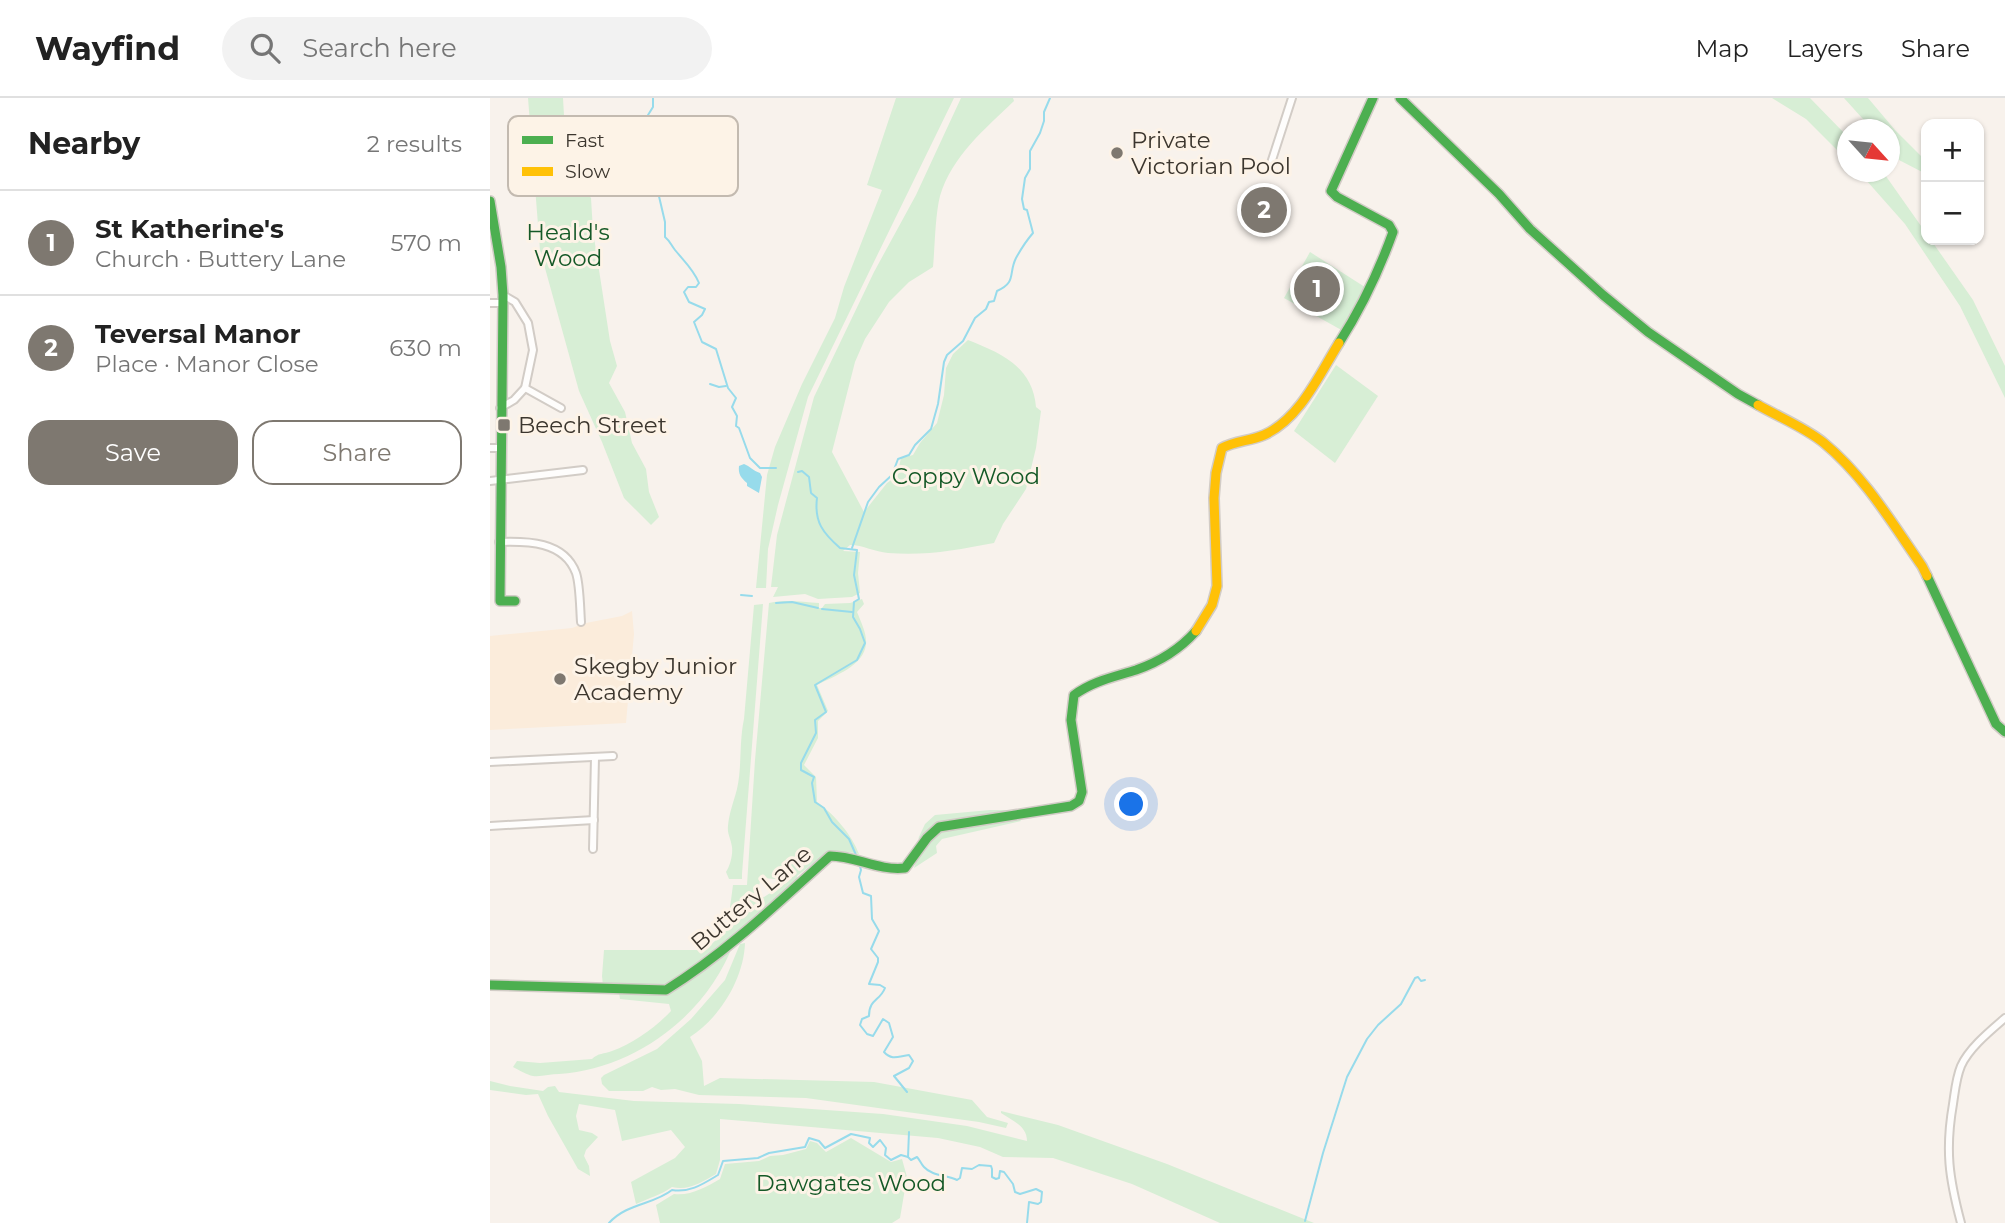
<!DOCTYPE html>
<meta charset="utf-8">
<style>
:root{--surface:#fff;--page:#f2f2f2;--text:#222;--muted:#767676;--line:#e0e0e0;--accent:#7e7870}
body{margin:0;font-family:Montserrat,sans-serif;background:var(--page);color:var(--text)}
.controls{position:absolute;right:21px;top:21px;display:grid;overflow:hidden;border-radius:14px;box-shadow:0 2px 5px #0004}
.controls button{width:63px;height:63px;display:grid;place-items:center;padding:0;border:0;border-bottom:2px solid var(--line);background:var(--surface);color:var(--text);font:35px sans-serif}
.compass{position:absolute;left:1347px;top:21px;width:63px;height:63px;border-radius:50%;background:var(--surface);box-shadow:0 2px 5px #0004;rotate:117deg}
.you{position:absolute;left:642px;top:707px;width:24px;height:24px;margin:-18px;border:5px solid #fff;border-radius:50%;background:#1a73e8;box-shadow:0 0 0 10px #1a73e833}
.badge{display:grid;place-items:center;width:46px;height:46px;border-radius:50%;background:var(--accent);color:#fff;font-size:23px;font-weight:700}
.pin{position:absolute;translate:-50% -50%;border:4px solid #fff;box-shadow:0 2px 7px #0006}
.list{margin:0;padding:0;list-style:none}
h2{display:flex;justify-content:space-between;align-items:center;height:91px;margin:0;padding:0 28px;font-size:30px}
h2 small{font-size:23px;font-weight:400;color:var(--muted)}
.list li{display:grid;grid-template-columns:46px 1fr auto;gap:21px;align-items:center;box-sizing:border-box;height:105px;padding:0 28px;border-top:2px solid var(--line)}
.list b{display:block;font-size:26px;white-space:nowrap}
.list p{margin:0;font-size:23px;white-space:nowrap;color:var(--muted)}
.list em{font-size:23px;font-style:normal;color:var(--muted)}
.actions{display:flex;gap:14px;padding:21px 28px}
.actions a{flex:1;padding:16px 0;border:2px solid var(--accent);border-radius:21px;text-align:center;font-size:24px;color:var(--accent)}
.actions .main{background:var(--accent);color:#fff}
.icon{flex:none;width:38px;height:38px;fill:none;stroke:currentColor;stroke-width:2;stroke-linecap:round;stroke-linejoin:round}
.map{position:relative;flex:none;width:1515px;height:1125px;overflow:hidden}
header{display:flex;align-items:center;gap:42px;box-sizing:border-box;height:98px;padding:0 35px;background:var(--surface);border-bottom:2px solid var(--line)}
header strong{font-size:33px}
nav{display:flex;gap:38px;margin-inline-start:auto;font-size:24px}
.search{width:490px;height:63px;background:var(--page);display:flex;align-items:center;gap:18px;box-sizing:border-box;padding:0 24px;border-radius:38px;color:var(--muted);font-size:26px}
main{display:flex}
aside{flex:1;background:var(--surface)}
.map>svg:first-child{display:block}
.built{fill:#fbecdb}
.green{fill:#d7eed5;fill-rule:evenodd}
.water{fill:#97dbeb}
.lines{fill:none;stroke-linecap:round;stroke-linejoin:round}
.stream{stroke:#97dbeb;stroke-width:2}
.street-casing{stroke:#d2ccc6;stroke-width:10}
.fast-casing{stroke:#d2ccc6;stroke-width:12}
.slow-casing{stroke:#d2ccc6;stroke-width:12}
.street{stroke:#fefdfc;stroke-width:6}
.fast{stroke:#4caf50;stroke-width:9}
.slow{stroke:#ffc107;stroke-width:9}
.poi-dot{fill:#7e7870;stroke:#fdf3e7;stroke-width:2.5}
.labels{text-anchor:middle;stroke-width:6;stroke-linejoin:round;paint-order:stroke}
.poi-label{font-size:23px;fill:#3c362e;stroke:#fdf3e7;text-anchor:start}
.park-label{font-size:23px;fill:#155927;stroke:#fdf3e7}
.street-label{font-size:23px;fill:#3c362e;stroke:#fdf3e7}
.key{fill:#fdf3e7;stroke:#c3bab0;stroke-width:2}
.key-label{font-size:19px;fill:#3c362e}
</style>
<header>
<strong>Wayfind</strong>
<div class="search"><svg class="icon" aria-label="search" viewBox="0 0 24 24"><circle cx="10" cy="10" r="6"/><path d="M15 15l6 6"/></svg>Search here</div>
<nav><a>Map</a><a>Layers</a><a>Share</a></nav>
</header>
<main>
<aside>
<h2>Nearby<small>2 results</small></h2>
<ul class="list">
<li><span class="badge">1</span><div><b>St Katherine's</b><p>Church · Buttery Lane</p></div><em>570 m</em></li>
<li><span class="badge">2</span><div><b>Teversal Manor</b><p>Place · Manor Close</p></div><em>630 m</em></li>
</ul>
<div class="actions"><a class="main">Save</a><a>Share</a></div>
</aside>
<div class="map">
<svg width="1515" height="1125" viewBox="0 0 1515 1125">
<rect width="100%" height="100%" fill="#f8f2ec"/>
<path class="built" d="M142,513L144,536L136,625L0,632V538L82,530L96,525L132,518Z"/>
<g class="green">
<path d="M38,0H73L76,52L83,79L101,100L103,133L120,243L127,268L119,285L135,314L142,345L156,371L159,394L169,419L161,427L134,400L112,344L89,293L50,152Z"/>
<path d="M406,0H464L318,299L288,407L278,451L276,490H266L277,377L285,349L312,286L345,220L354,189L392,92L377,87Z"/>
<path d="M471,0H523L524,3C495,31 462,58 450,98C445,118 445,148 443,169L419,184L399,204L375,241L365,264L342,354L374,414L397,385L407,378L411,360L423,357L430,345L447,325L454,297L456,270L463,256L478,242C511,255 543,269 546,309L551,313L546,350L536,391L513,426L504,445C467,452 436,458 398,455C385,454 373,447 360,447L353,453L370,454L368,475L370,495L362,499L328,501L315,496L283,499L288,489H281L287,437L324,299L384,174L426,97Z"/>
<path d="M1282,0H1320L1357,38V62L1316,21Z"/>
<path d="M1354,0H1378L1405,32L1436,63V76L1409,62L1400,51V32L1382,31Z"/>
<path d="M1369,74H1393L1436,135V142H1441L1483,202L1515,268V300L1470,208L1415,126Z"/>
<path d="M820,154L878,191L855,234L794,200Z"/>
<path d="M846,267L888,298L845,365L804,333Z"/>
<path d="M372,501L374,506L367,514C371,524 377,536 376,546C374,568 344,578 327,587L338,613L328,623V640L314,667L326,679L327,704C344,716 362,737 369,756C337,749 332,760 307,778L309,782L261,825L247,834L175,891L113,888L112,878L114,852H215L237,832L243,787H257L265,662L279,505C297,501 312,504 329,505V510H332L335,506L360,505ZM271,780L299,782V783L274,799L266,798Z"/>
<path d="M273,506L252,776V781H239L236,774C240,768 243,757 242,749C241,741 237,736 238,728C239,715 244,703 247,691C252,670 249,644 254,621L264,507Z"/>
<path d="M500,712H524L434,737L428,741L435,726L445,717Z"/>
<path d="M529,720L531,723L452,741L446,748L447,755L424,770L428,758L439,743L453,732Z"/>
<path d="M244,844C218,916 146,971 69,976C61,976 51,979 43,978C37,977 29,972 23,969L27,963L50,965L102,961C108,955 114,956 122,953C143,946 167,928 181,913L179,906L130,901L129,894L165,897L180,894Z"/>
<path d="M255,845C254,880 230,920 200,939L212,963L214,988L230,980L384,984L482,1002L497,1019L518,1025L516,1030L489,1024L316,1000L209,997L185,991L171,992L162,989L153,993H119L112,986L111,980L114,977L167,951L201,921L235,882L250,846Z"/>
<path d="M0,983L20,988L53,993L58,989L65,988L69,994L144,1003L249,1006L393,1016L477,1028L537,1043C537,1028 523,1023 511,1015V1013L568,1027L677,1066L824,1125H730L642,1086L563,1060L513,1059L490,1049L448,1040L230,1021V1062L226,1076C212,1084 199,1093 182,1089C171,1097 159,1100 146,1106L141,1084L185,1060L195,1049L181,1032L132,1043L125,1012L89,1006L86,1018L89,1032L102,1035L108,1039L96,1052L94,1058L99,1068L100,1078L88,1071L58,1018L48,996L36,997L0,992Z"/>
<path d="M361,1040L401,1064L412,1061L417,1079L410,1120L402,1125H170L166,1107L184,1096C201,1098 216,1089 230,1081L235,1066L269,1063L280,1058L293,1057L316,1051L320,1043L327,1045L336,1054Z"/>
</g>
<path class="water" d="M254,366C260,368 263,373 270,375L272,379L269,395L257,388V385C251,380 248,376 249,368Z"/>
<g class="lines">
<g class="stream">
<path d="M163,0V9L158,17C160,20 163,23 165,26C169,33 166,46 170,55L163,62L167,67L164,77L175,124V139C180,143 181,147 185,152C194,163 204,172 209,185L206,189H198L194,194L199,204L215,211L212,217L204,224L212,244L226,251L238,290L246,300L242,309L247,318L246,328L249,330L260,360L270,370H286"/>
<path d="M220,286L229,289L236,288"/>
<path d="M308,374L312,373L319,379L321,395L327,400C324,424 333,435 350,450L367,452L364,477L369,501L364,504L363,519L370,531L375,545L367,562L325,587L336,614L325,622L326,635L311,665V672L324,679L322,685L325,704L334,710L342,724L359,741L366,757"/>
<path d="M362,450L378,404L389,389L402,377L408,361L419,357L425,347L441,331L448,306L454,264L457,257L473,243L485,220L496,211L499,204L504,203L507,193C527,184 518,176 526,160C531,151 536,143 543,135L537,112L534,111L532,101L535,80L540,71V53L550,35L554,23V14L560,0"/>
<path d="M251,497L262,498"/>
<path d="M286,505L302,504L328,510"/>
<path d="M332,511L362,514"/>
<path d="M369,765L371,772L369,779L373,795L381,798L382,821L389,833L381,851L388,860V864L379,886L390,887L395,890C390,903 379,901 379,918L372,921L370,927L377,936L383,938L393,921L399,925L403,939L394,954C402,963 409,958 419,957L423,963L419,970L404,978L417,994"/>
<path d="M419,1034L418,1059L421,1062L427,1059C430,1062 431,1066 434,1069C442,1078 457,1077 467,1082L470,1080L472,1070L482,1071L489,1067L501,1068L502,1071V1079L506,1081L509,1080L510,1073L514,1074L523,1086L525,1094L530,1096L546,1091L552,1094L551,1104L548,1106L539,1104L537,1125"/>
<path d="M815,1123L833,1055L857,979L877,941L888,927L911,906L925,880L928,879L931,883L935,882"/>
<path d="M119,1125C137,1105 163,1107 182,1092C200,1095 213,1086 228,1077L233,1063L268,1060L279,1055L315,1049L319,1040L329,1043L335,1050L361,1036L380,1040L379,1045L383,1049L390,1042L396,1050L395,1057L401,1062L411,1057L418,1059"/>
</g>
<g class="street-casing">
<g id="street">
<path d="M781,65L802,0"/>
<path d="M0,205H13"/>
<path d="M35,290L71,310"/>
<path d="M10,310L24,302L35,290L43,252L38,225L25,204L13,197"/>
<path d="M0,350H11"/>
<path d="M0,383L93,372"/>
<path d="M9,444C37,443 74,443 86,475C90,487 90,510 91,524"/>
<path d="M0,664L123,658"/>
<path d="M0,728L104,722"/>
<path d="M103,751L105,659"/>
<path d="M1471,1125C1459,1080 1455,1052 1463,1006C1465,993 1466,980 1471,968C1479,950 1500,933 1515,920"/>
</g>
</g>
<g class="fast-casing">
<g id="fast">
<path d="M910,0L1009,96L1040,131L1113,197L1158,234L1248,296L1268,307"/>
<path d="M0,103L11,169L13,197L10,503H25"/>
<path d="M849,245C872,209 889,173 903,134L899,127L847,99L841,93L883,0"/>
<path d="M1437,478L1506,626L1515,634"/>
<path d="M0,887L176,892C236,855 288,805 340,758C366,758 388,773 415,770L437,740L449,729L581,708L589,703L592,694L581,622L584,597C603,583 624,579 646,572C669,564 690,551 706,533"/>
</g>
</g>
<g class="slow-casing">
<g id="slow">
<path d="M1268,307C1289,319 1316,330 1334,345C1375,379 1402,425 1432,468L1437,478"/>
<path d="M706,533L722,507L727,488L724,400L726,375L732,350C745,343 760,343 774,337C810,321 829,277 849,245"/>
</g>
</g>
<use href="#street" class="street"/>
<use href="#fast" class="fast"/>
<use href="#slow" class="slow"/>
</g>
<g class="poi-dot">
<circle cx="627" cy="55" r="7"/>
<rect x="7" y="320" width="14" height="14" rx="3.5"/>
<circle cx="70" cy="581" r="7"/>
</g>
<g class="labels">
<g class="poi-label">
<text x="641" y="50">Private<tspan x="641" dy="26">Victorian Pool</tspan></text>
<text x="28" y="335">Beech Street</text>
<text x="84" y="576">Skegby Junior<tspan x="84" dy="26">Academy</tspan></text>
</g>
<g class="park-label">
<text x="78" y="142">Heald's<tspan x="78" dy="26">Wood</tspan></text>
<text x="476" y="386">Coppy Wood</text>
<text x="361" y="1093">Dawgates Wood</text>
</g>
<g class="street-label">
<text transform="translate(261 800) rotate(-40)" y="8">Buttery Lane</text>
</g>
</g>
<rect x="18" y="18" width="230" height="80" rx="10" class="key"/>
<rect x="32" y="38" width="31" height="8" fill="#4caf50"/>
<rect x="32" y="69" width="31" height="9" fill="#ffc107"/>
<g class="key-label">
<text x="75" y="49">Fast</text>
<text x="75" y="80">Slow</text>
</g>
</svg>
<div class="controls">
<button>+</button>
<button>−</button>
</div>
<svg class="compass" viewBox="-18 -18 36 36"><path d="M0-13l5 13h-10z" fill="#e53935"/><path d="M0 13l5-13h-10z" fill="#767676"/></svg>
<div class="you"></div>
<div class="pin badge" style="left:827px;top:191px">1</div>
<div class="pin badge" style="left:774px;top:112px">2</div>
</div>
</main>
